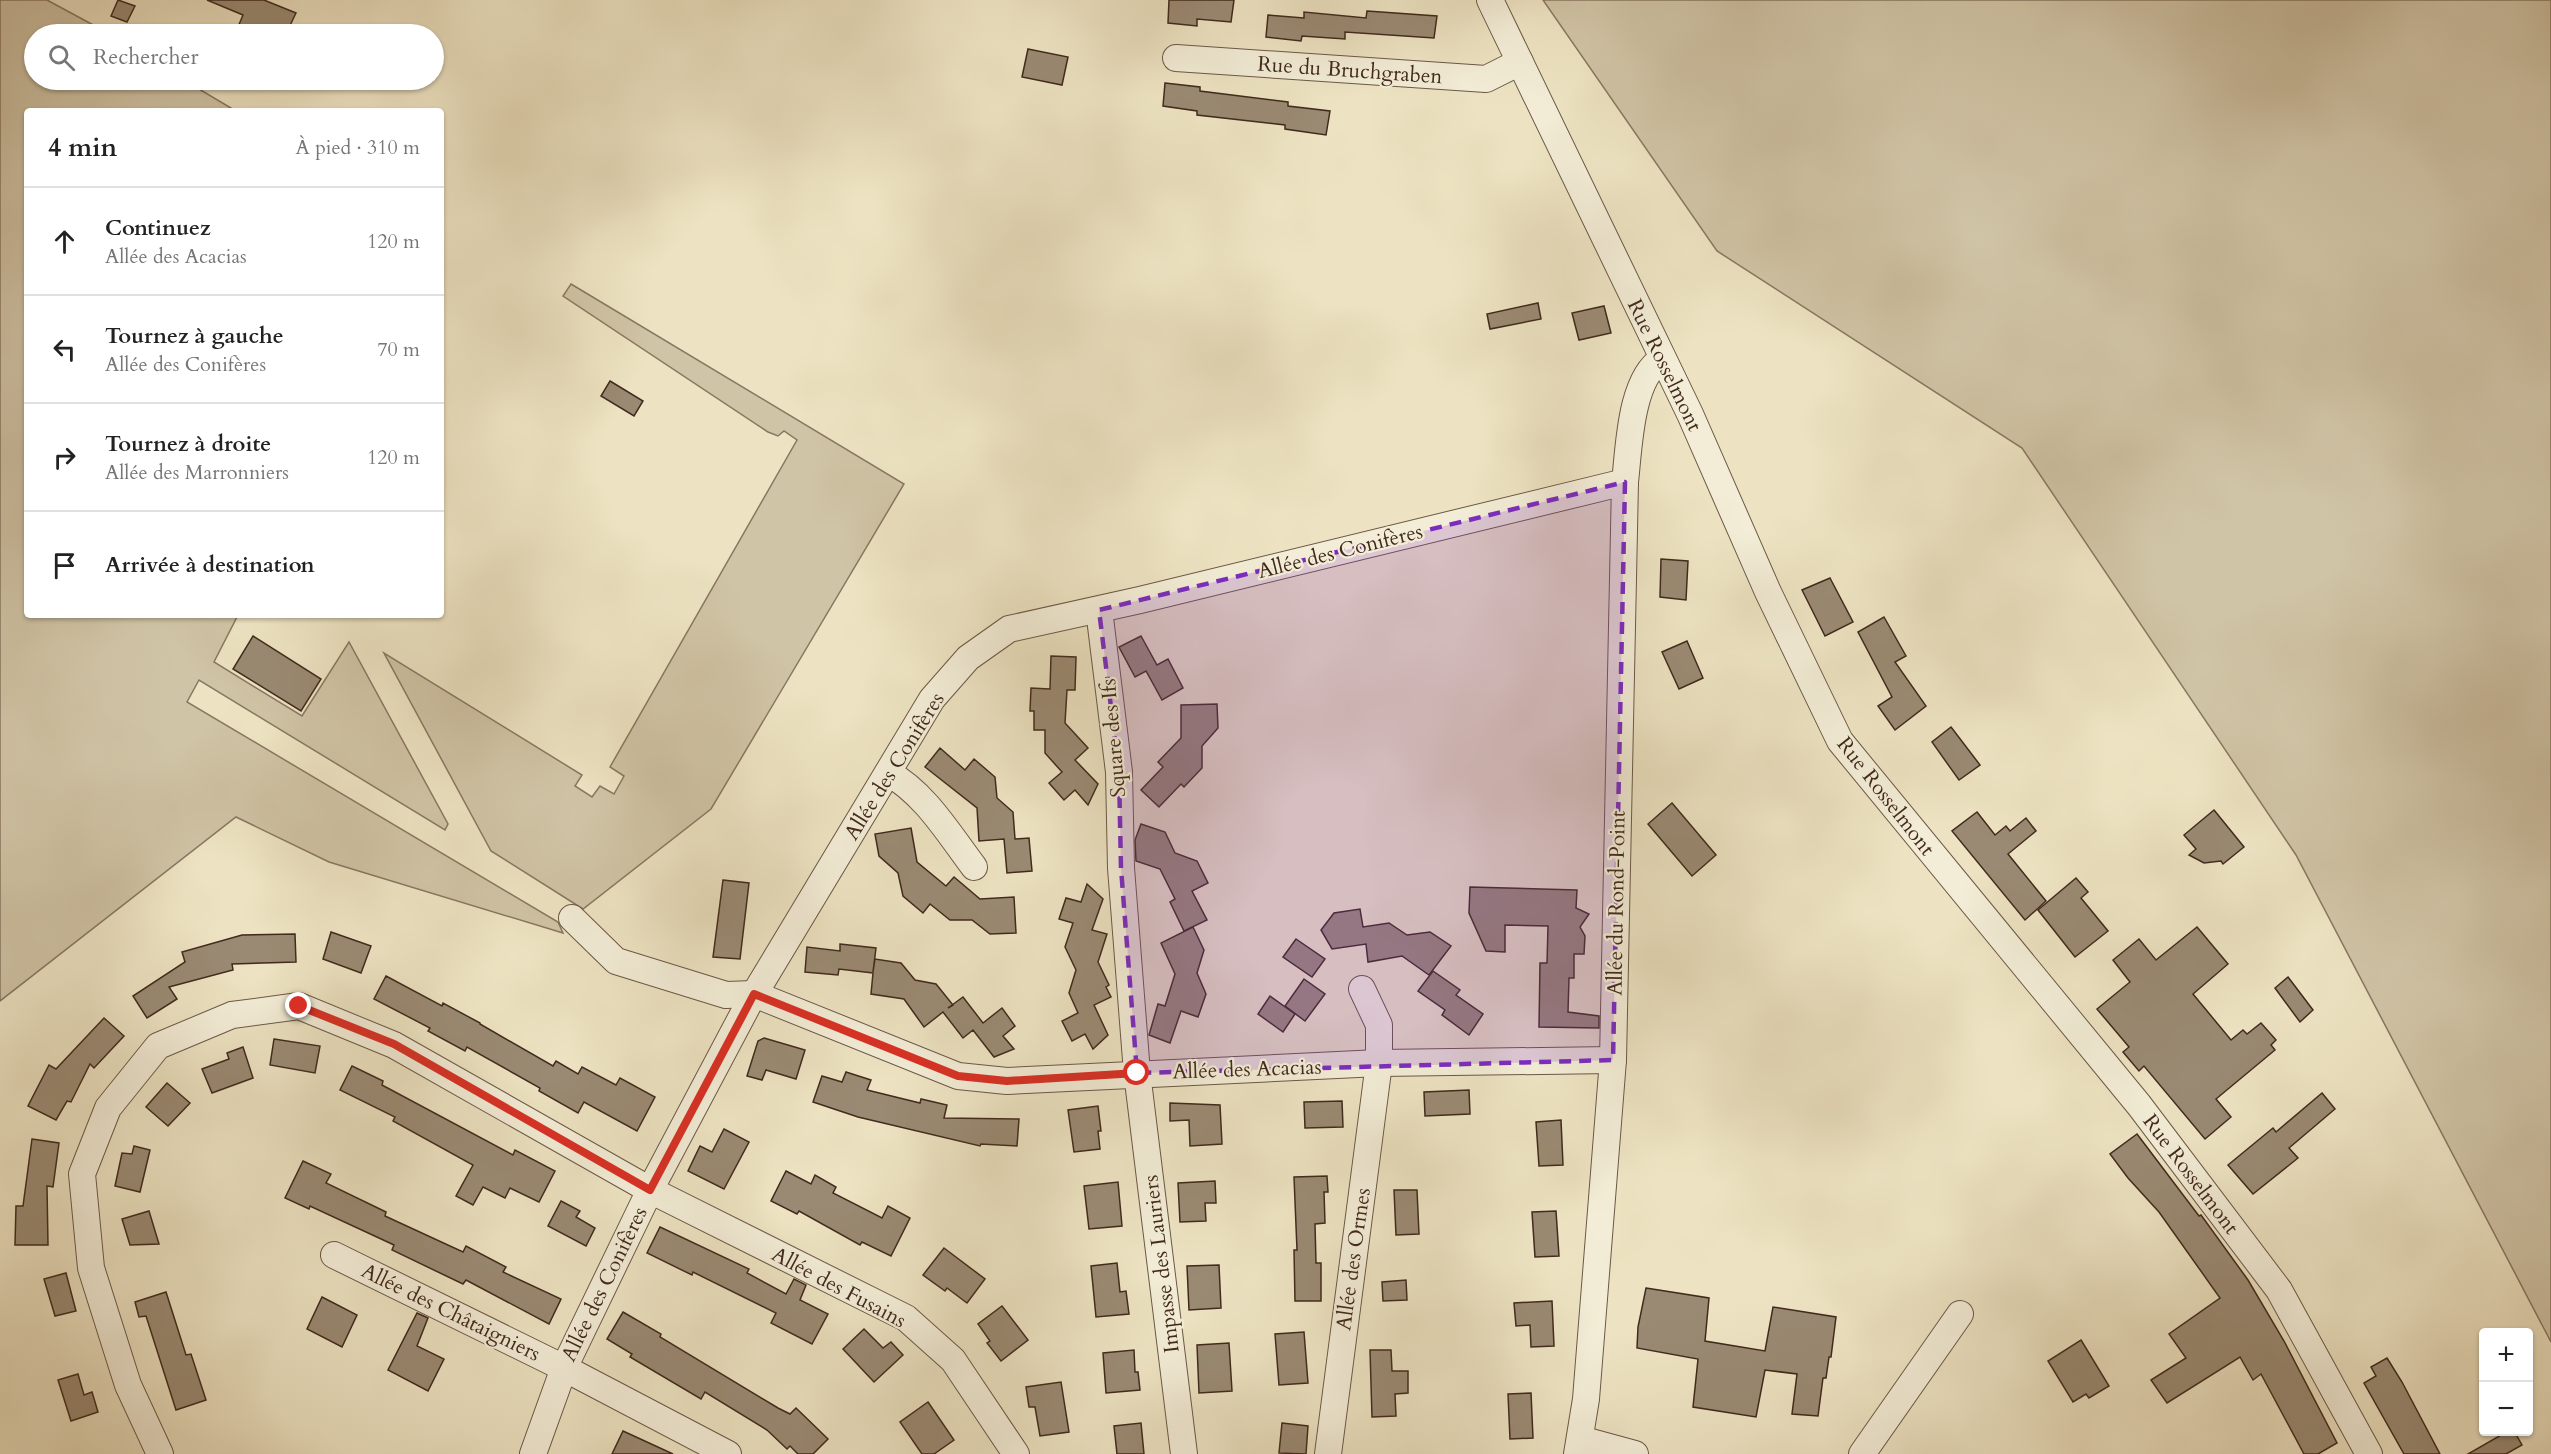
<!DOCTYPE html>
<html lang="fr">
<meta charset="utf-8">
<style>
:root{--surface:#fff;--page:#f2f2f2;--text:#222;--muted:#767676;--line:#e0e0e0}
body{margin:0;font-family:Cardo,serif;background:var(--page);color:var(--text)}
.controls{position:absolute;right:18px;bottom:18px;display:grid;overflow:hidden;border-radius:6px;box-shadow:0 2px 4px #0004}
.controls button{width:54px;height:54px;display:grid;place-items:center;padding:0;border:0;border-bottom:2px solid var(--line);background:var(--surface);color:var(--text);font:30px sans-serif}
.stop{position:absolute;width:18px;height:18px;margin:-14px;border:4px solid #d93025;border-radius:50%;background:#fff}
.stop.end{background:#d93025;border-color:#fff;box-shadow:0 2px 6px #0008}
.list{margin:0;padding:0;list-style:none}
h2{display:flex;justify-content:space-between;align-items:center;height:78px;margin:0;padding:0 24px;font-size:26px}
h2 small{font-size:20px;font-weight:400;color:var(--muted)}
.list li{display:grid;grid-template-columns:39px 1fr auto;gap:18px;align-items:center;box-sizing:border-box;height:108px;padding:0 24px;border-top:2px solid var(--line)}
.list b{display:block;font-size:22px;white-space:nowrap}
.list p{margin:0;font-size:20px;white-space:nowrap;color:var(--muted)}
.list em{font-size:20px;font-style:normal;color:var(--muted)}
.icon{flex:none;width:33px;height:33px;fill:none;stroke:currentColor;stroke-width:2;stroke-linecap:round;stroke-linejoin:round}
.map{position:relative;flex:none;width:2551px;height:1454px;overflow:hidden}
.search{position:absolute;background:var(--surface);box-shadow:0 2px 4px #0004;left:24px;top:24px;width:420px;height:66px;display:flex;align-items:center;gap:15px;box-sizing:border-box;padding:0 21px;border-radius:33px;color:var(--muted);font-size:22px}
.panel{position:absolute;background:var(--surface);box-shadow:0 2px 4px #0004;left:24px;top:108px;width:420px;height:510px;border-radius:6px}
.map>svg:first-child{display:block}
.green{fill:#d0c4a6;stroke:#887762;stroke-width:1.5}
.building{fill:#9a8a73;stroke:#412a1d;stroke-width:1.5}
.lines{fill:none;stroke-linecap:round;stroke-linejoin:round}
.street-casing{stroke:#6c5846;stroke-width:28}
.street{stroke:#f3edd7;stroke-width:26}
.route{stroke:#d93025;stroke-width:8}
.marked{fill:#7b2cbf;fill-opacity:0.2;stroke:#7b2cbf;stroke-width:4.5;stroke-dasharray:12 8;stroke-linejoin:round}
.labels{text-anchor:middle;stroke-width:4.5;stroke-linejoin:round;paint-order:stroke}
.street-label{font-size:21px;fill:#412a1d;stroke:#f3edd7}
</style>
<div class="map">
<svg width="2551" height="1454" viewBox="0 0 2551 1454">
<rect width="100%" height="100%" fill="#ede3c2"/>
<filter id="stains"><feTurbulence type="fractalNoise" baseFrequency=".00333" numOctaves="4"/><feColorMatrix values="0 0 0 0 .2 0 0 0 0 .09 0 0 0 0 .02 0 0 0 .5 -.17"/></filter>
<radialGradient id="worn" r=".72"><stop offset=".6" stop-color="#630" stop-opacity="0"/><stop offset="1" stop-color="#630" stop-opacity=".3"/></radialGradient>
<g class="green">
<path d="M0,0H47L110,34H34V80H184L236,111H27V615H238L214,662L302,716L349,642L448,824L445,830L199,680L187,702L558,922L563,933L329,862L236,817L0,1001Z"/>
<path d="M1543,0H2551V1342L2296,855L2022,448L1717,251Z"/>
<path d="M571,284L904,484L711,809L583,909L491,851L384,653L582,775L575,786L592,797L600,786L614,794L624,776L610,767L797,440L784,431L778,436L768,432L563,296Z"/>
</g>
<g class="building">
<path d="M118,0L135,6L127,22L111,16Z"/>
<path d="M207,0H264L296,13L286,34H235L243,15Z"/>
<path d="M1169,0H1234L1231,22L1197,19V26L1168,23Z"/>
<path d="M1367,11L1437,16L1434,38L1345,32V39L1302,36L1301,41L1266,37L1268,15L1304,18V12L1366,18Z"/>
<path d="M1028,49L1068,57L1062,85L1022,77Z"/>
<path d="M1165,83L1200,87V91L1288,102V106L1330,111L1326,135L1285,129V125L1197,115V111L1163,106Z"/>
<path d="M1538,303L1541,319L1490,329L1487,314Z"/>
<path d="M1604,306L1611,333L1579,340L1572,313Z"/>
<path d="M610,381L643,401L634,416L601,396Z"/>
<path d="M1661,559L1688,561L1686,600L1660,597Z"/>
<path d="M1830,578L1853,622L1825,636L1802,590Z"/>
<path d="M1884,617L1906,656L1895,662L1926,706L1895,730L1878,706L1892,697L1858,632Z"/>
<path d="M253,636L321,679L301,711L233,669Z"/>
<path d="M1141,636L1157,665L1168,659L1183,688L1162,700L1146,671L1135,677L1119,647Z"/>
<path d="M1687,641L1703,678L1679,689L1662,652Z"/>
<path d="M1051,656L1076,657L1075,690H1067L1065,723L1088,748L1075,760L1098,784L1088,805L1075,790L1064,800L1049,783L1062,772L1045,753V730H1034V711H1030L1031,688L1050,689Z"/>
<path d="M1217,704L1218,728L1202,746V768L1184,787L1181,784L1159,807L1141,790L1163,767L1158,762L1181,738V705Z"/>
<path d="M1951,727L1980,765L1959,780L1932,742Z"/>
<path d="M940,748L965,770L974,759L995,777L997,798L1013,812L1015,839L1029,838L1032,871L1007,873L1004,839L979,841L977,808L925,767Z"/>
<path d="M1672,803L1716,855L1692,876L1648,824Z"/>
<path d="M2214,810L2244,847L2223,864L2221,861L2204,863L2189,855L2196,849L2184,835Z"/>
<path d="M1977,812L1995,835L2006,826L2010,831L2026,818L2036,831L2008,854L2046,901L2025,920L1952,831Z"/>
<path d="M1141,824L1165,832L1175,853L1197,861L1208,883L1192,891L1207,920L1184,931L1170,902L1175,899L1160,869L1136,861L1135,840Z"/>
<path d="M911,828L917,862L946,886L954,877L980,899L1014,897L1016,933L990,934L972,920H950L930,904L923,913L903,896L898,873L879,856L875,834Z"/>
<path d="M2076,878L2088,892L2081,898L2108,931L2075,957L2038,910Z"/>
<path d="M723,880L749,883L740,959L713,957Z"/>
<path d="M1087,884L1103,899L1092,930L1107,934L1098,962L1109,985L1106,987L1111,997L1094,1005L1108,1035L1093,1049L1085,1034L1072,1041L1062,1021L1078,1013L1069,993L1076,970L1065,947L1073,923L1059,919L1066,898L1081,902Z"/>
<path d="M1470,887L1577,890L1576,908L1589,914L1580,927L1585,936L1584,954H1574V978H1569L1568,1012L1599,1016V1028L1539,1027L1540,963H1547L1548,926L1505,925V952L1486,951L1469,913Z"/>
<path d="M1360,909L1363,927L1389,923L1407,935L1430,932L1451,946L1429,975L1402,956L1368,962L1366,944L1332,949L1321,930L1334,913Z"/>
<path d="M1193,927L1204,950L1197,973L1206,994L1198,1017L1181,1011L1170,1043L1149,1035L1158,1004L1165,1006L1175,974L1161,943Z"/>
<path d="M2197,927L2228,964L2193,994L2231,1040L2243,1030L2247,1034L2261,1023L2276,1040L2271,1045L2275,1050L2216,1099L2231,1117L2205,1139L2144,1066L2139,1071L2123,1052L2129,1047L2097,1009L2130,982L2113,960L2139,939L2156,960Z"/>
<path d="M331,932L371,946L361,973L323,959Z"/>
<path d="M295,934L296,962L232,964L233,970L169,987L177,999L147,1018L133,996L185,962L182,952L242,935Z"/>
<path d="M1296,939L1325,959L1312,977L1283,957Z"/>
<path d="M840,944L876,948L873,972L875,959L901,963L915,980L936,984L953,1005L948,1008L963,997L983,1023L1002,1008L1015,1026L1003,1036L1014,1049L994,1057L973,1030L963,1038L943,1012L924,1027L904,999L871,994L873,973L839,969L838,975L805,972L807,947L840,951Z"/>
<path d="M1433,971L1460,990L1456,995L1483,1014L1469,1035L1442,1015L1445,1010L1418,991Z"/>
<path d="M386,976L442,1006L443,1003L480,1023V1024L553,1066L556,1061L578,1074L582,1067L616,1085L620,1078L655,1097L637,1131L584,1102L578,1113L539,1091L540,1088L467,1047L465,1051L428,1031L430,1028L374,999Z"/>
<path d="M2288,977L2313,1010L2300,1022L2275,988Z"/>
<path d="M1304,979L1325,994L1305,1021L1285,1006Z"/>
<path d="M1270,996L1295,1014L1283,1032L1258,1014Z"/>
<path d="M104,1018L124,1036L94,1068L90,1064L71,1102L67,1101L56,1120L28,1106L49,1065L56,1069Z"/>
<path d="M764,1038L805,1050L796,1079L766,1070L762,1080L747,1076L758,1041Z"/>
<path d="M274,1039L320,1046L315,1073L270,1065Z"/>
<path d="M243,1047L253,1078L212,1093L202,1069L229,1059L227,1053Z"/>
<path d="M352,1066L383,1081L382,1085L513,1155L515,1150L555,1171L539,1202L510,1188L505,1198L483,1187L473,1205L456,1196L473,1165L393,1121L395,1117L340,1090Z"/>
<path d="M846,1072L871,1080L867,1090L920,1103L921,1099L947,1105L944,1118L1019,1119L1017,1146L981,1144L980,1146L858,1117L813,1102L822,1076L842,1082Z"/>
<path d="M167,1083L190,1103L168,1126L146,1107Z"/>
<path d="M1469,1090L1470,1114L1425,1116L1424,1092Z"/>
<path d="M2322,1093L2335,1109L2289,1148L2298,1158L2253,1194L2228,1165L2273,1128L2276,1132Z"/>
<path d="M1342,1101L1343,1127L1305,1128L1304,1102Z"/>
<path d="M1170,1103L1220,1105L1222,1144L1190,1146L1189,1120L1170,1121Z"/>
<path d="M1098,1106L1101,1131H1098L1100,1149L1074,1152L1068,1110Z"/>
<path d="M1561,1120L1563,1165L1539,1166L1536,1122Z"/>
<path d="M724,1129L749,1142L724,1189L688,1171L700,1146L712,1152Z"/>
<path d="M2137,1134L2199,1216L2201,1215L2248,1280L2284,1341L2337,1443L2318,1454H2304L2261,1374L2253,1380L2240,1357L2167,1403L2151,1380L2186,1358L2169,1334L2220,1298L2159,1212L2128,1178L2110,1154Z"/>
<path d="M32,1139L59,1143L53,1187L47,1186L48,1245H15L16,1206H23Z"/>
<path d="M134,1146L150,1150L140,1192L115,1186L122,1153L132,1154Z"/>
<path d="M303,1161L331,1174L326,1183L386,1212L385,1216L463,1252L466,1246L506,1267L503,1272L561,1299L549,1324L466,1280L463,1284L392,1250L394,1245L310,1206L309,1209L285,1198Z"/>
<path d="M786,1171L811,1184L815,1175L836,1187L833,1193L882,1218L888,1206L910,1218L891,1256L862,1242L860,1245L799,1211L797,1214L771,1201Z"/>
<path d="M1327,1176L1328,1192H1324L1325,1223L1315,1224L1316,1263H1321V1301H1295L1294,1250H1297L1294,1177Z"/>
<path d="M1215,1181L1216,1203H1205L1206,1221L1180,1222L1178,1183Z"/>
<path d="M1118,1182L1122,1226L1089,1229L1084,1186Z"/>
<path d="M1394,1190H1417L1419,1234L1396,1235Z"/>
<path d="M561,1201L580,1211L576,1217L595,1228L586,1246L548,1226Z"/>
<path d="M149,1211L159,1244L130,1245L122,1219Z"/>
<path d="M1556,1211L1559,1256L1535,1257L1532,1212Z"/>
<path d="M660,1227L749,1269L747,1273L786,1294L794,1279L806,1285L800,1300L828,1314L812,1344L771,1323L776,1313L693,1272L692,1275L647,1253Z"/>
<path d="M944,1248L985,1279L967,1303L947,1288L945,1291L923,1275Z"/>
<path d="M1117,1263L1120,1292L1126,1291L1129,1314L1096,1317L1091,1266Z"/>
<path d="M1219,1265L1221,1308L1189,1310L1187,1266Z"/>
<path d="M66,1273L76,1311L55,1316L44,1279Z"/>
<path d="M1406,1280L1407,1300L1383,1301L1382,1282Z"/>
<path d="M1646,1288L1709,1298L1705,1341L1765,1351L1773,1307L1836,1317L1831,1357H1829L1826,1378H1823L1818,1416L1792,1414L1797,1374L1765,1370L1756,1417L1693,1407L1698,1359L1637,1348L1638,1327Z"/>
<path d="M166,1292L186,1355L191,1354L206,1400L176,1410L146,1316L139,1317L135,1302Z"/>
<path d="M322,1297L357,1315L342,1347L307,1329Z"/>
<path d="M1552,1301L1554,1346L1531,1347L1530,1325L1516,1326L1514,1303Z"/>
<path d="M1002,1306L1028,1340L1001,1361L987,1343L990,1341L978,1324Z"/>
<path d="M623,1312L661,1334L660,1337L778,1408L790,1414L796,1408L828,1439L813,1454H798L790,1446L787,1449L767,1430L705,1392L701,1399L630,1357L632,1354L607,1339Z"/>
<path d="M417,1313L428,1318L417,1346L444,1359L428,1391L388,1370Z"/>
<path d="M864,1329L883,1348L891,1342L903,1355L874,1382L843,1349Z"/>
<path d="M1304,1332L1308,1383L1279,1385L1275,1334Z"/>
<path d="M2081,1340L2109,1386L2089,1398L2086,1394L2073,1402L2048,1361Z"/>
<path d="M1229,1343L1232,1391L1199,1393L1197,1345Z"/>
<path d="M1134,1350L1135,1372H1138L1140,1390L1106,1393L1103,1353Z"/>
<path d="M1370,1350H1391L1392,1371H1408V1393L1395,1394L1396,1416L1372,1417Z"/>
<path d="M2387,1358L2402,1382L2440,1454H2404L2364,1383L2376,1376L2371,1367Z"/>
<path d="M78,1374L84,1395L92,1392L98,1412L71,1421L58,1380Z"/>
<path d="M1061,1382L1069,1432L1040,1436L1035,1407H1029L1026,1387Z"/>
<path d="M1531,1393L1533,1438L1510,1439L1508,1394Z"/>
<path d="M928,1402L954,1440L934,1454H922L900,1422Z"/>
<path d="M1141,1423L1144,1454H1117L1114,1426Z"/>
<path d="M1282,1423L1308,1426L1306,1454L1279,1453Z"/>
<path d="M623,1431L673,1454H612Z"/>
<path d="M2508,1431H2514L2522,1445L2506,1454H2468Z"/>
</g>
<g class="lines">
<g class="street-casing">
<g id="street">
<path d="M1490,0L1690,414L1768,592L1840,741L2139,1105L2279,1290L2369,1454"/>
<path d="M1176,58L1486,79L1520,62"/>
<path d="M1099,610L1119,772L1121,868L1137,1073L1184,1454"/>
<path d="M888,773C924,792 949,834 974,867"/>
<path d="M572,918L616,961L726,995L754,994L958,1076L1007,1081L1379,1063L1613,1060"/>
<path d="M334,1255L564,1368L728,1454"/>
<path d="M1580,1439L1635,1454"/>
<path d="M160,1454L128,1385L91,1268L82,1174L108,1108L158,1046L232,1015L299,1006L394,1045L650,1190L906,1318L953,1360L1016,1454"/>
<path d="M533,1454L564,1368L650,1190L749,1003L932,699L968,658L1009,629L1140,600L1625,482"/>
<path d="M1328,1454L1379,1063V1025L1362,989"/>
<path d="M1577,1454L1586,1399L1613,1060L1625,482C1629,448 1630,379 1662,359"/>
<path d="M1862,1454L1960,1314"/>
</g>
</g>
<use href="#street" class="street"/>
</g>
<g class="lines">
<path class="route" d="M299,1006L394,1044L650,1190L754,994L958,1076L1007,1081L1137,1073"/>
</g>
<path class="marked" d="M1625,482L1613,1060L1137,1073L1121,868L1119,772L1099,610Z"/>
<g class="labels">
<g class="street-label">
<text transform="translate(1350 70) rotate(4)" y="7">Rue du Bruchgraben</text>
<text transform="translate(1665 365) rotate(64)" y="7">Rue Rosselmont</text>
<text transform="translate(1340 551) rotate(-14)" y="7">Allée des Conifères</text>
<text transform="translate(1113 738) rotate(-95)" y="7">Square des Ifs</text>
<text transform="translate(894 766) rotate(-58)" y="7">Allée des Conifères</text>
<text transform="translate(1886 796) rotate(52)" y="7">Rue Rosselmont</text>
<text transform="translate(1616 903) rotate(-89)" y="7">Allée du Rond-Point</text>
<text transform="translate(1247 1069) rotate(-2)" y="7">Allée des Acacias</text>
<text transform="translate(2191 1174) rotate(53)" y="7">Rue Rosselmont</text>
<text transform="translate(1353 1259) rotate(-82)" y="7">Allée des Ormes</text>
<text transform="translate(1161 1264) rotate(-97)" y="7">Impasse des Lauriers</text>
<text transform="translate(604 1284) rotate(-64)" y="7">Allée des Conifères</text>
<text transform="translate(839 1287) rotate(28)" y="7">Allée des Fusains</text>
<text transform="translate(451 1312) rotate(26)" y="7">Allée des Châtaigniers</text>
</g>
</g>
<rect width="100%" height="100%" filter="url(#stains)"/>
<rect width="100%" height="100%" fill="url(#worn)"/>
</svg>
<div class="controls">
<button>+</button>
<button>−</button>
</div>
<div class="stop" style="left:1137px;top:1073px"></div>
<div class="stop end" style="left:299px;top:1006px"></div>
<div class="search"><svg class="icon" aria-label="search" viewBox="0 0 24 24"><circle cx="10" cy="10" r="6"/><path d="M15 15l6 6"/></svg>Rechercher</div>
<section class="panel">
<h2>4 min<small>À pied · 310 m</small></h2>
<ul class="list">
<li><svg class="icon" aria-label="ahead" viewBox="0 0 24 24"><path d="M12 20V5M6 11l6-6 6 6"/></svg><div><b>Continuez</b><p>Allée des Acacias</p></div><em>120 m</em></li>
<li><svg class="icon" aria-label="left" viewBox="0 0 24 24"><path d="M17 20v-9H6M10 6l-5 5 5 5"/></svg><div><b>Tournez à gauche</b><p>Allée des Conifères</p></div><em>70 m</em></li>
<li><svg class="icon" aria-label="right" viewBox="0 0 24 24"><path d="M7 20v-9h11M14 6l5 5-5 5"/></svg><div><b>Tournez à droite</b><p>Allée des Marronniers</p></div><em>120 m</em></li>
<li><svg class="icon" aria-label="arrive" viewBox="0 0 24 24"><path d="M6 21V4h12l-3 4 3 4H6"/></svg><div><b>Arrivée à destination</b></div></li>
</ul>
</section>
</div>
